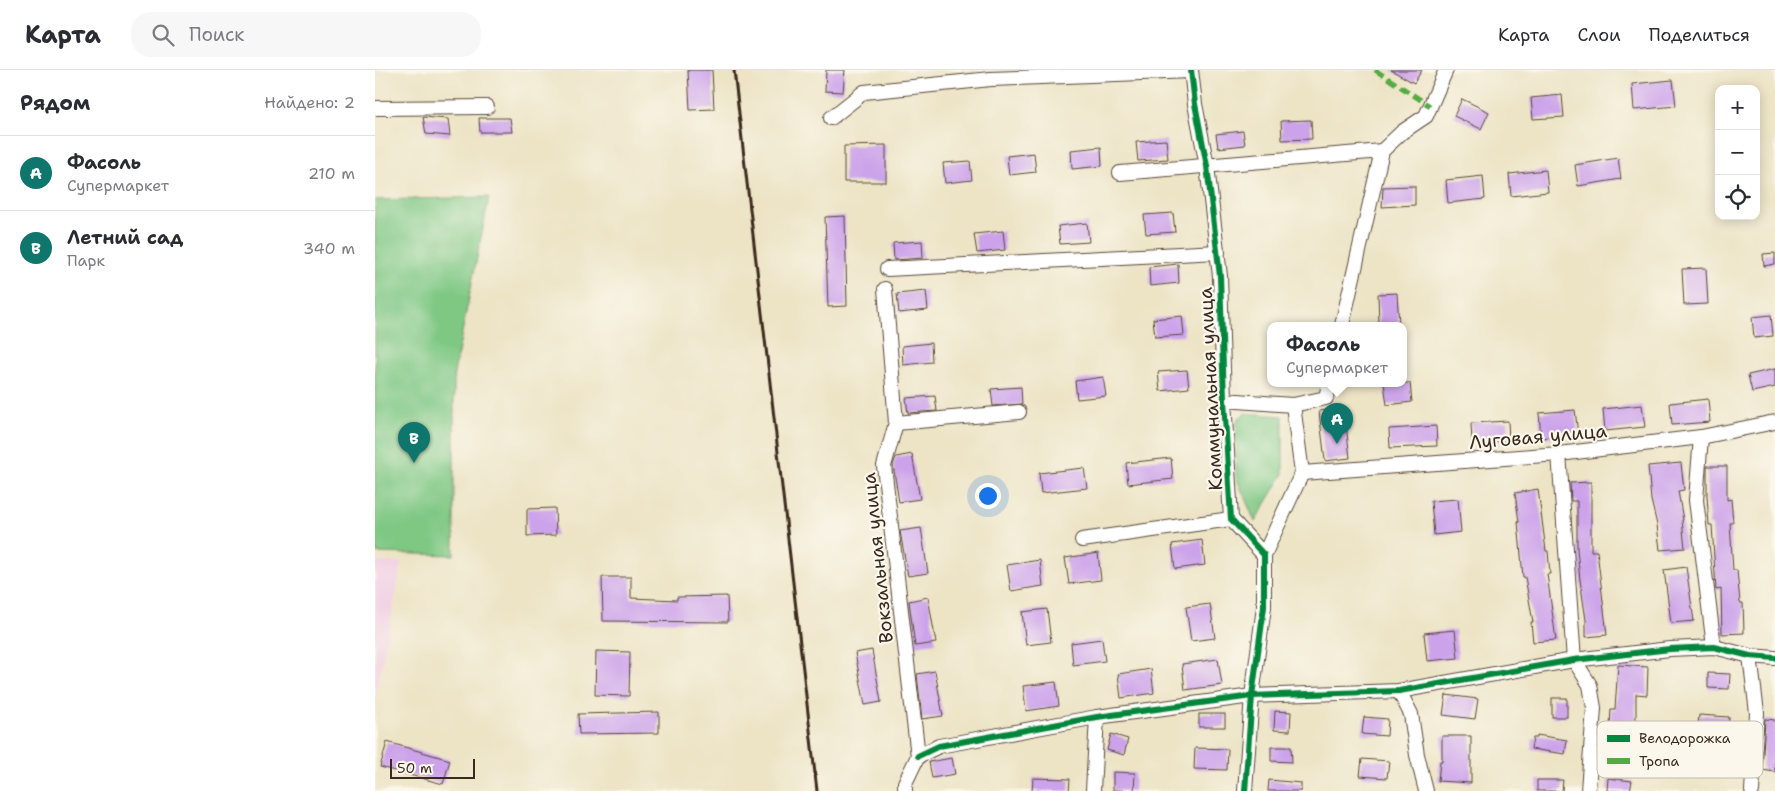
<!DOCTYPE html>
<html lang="ru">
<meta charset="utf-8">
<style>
:root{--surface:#fff;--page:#f7f7f7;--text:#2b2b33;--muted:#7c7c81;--line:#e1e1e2;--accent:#0f766e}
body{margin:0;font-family:"Shantell Sans",sans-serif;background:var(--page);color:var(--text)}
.controls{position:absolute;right:15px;top:15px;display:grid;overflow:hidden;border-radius:10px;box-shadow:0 2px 12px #0003}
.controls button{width:45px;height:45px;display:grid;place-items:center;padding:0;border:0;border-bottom:1px solid var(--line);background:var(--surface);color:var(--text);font:25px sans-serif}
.scale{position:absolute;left:15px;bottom:12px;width:85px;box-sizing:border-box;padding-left:5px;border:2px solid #3b2a1e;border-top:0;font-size:14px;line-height:18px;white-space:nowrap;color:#3b2a1e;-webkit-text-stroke:4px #fbf7ec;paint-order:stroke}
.you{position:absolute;left:612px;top:425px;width:18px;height:18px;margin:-12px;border:4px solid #fff;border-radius:50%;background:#1a73e8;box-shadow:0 0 0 8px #1a73e833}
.badge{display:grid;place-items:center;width:32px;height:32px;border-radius:50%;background:var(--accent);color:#fff;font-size:16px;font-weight:700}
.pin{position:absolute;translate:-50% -41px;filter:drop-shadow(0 1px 2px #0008)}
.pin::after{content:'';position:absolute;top:26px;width:18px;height:15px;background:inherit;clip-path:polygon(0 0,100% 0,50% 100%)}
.popup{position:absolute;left:892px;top:252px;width:140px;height:65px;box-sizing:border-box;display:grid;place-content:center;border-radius:10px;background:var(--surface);filter:drop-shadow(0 1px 4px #0005);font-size:16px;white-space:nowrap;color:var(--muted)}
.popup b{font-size:19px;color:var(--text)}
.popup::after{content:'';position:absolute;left:50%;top:100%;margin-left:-10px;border:10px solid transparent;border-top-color:var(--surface)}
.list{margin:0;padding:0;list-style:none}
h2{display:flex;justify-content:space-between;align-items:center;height:65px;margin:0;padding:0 20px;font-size:21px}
h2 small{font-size:16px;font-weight:400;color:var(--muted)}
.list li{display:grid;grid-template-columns:32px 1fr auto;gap:15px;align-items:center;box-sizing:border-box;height:75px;padding:0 20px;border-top:1px solid var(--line)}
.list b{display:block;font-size:19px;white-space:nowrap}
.list p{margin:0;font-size:16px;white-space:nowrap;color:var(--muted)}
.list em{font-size:16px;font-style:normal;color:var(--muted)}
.icon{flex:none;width:28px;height:28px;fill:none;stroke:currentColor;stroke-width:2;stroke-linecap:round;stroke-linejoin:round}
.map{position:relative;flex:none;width:1400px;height:721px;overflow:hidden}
header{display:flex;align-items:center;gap:30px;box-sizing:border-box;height:70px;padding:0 25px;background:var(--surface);border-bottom:1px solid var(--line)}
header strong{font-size:24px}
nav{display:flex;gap:28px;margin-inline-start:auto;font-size:18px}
.search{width:350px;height:45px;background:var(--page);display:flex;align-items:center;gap:12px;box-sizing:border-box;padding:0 18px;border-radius:20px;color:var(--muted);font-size:19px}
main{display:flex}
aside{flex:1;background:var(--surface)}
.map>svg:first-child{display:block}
.built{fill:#f1d0e3}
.green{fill:#7fc884;stroke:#5d7951}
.building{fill:#cca3ea}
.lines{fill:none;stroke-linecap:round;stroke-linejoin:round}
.minor-casing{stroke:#564637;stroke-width:16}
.minor{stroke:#fff;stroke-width:14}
.rail{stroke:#3b2a1e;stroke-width:3}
.quiet{stroke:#55ab43;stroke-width:5;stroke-dasharray:10 5;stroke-linecap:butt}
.cycleway-casing{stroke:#fbf7ec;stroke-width:9}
.cycleway{stroke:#00873e;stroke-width:6}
.labels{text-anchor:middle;stroke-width:4.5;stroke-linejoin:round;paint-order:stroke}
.street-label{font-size:19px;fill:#3b2a1e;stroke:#fbf7ec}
.key{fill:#fbf7ec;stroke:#c1baae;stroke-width:1}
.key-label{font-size:14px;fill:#3b2a1e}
</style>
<header>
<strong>Карта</strong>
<div class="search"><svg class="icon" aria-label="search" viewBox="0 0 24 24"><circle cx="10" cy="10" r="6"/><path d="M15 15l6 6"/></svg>Поиск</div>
<nav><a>Карта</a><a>Слои</a><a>Поделиться</a></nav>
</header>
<main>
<aside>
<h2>Рядом<small>Найдено: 2</small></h2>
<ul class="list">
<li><span class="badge">A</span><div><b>Фасоль</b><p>Супермаркет</p></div><em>210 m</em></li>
<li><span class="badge">B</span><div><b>Летний сад</b><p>Парк</p></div><em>340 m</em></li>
</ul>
</aside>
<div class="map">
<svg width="1400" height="721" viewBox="0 0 1400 721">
<rect width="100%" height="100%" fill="#fbf7ec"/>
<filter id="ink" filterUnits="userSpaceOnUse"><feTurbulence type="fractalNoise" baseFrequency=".02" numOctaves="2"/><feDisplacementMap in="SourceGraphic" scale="10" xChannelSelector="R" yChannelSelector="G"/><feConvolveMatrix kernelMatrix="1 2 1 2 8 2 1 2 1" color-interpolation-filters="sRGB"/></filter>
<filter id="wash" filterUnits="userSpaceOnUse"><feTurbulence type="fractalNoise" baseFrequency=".0096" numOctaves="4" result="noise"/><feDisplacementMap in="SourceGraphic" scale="20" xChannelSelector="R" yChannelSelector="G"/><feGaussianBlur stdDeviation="1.12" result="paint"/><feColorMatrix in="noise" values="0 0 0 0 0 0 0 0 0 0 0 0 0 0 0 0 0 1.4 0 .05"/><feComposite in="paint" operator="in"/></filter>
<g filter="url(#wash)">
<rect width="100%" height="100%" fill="#ede4c6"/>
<path class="built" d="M0,492L27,493L0,628Z"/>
<g class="green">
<path d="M114,127L79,303V485L0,483V130Z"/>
<path d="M870,343L908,346V405L880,452L861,407L862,350Z"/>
</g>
<g id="blocks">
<g class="building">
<path d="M313,0H337L339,39L315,40Z"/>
<path d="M451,0H470L468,22L450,21Z"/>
<path d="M1016,0H1047L1039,13Z"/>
<path d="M1298,10L1301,36L1259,40L1257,14Z"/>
<path d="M1187,25L1189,47L1158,49L1156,28Z"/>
<path d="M1087,29L1114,42L1106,59L1079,46Z"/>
<path d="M48,47L73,49L75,66L51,64Z"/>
<path d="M104,48H135L137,62H105Z"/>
<path d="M936,50L937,69L907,70L906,51Z"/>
<path d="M868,61L870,75L843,78L841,64Z"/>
<path d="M791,70L793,89L763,91L761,72Z"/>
<path d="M511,75V112H469V76Z"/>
<path d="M726,77L727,96L697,99L696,80Z"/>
<path d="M659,83L661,102L634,105L632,86Z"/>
<path d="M1243,88L1246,109L1203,116L1200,95Z"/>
<path d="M595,91L597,110L570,113L568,93Z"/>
<path d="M1171,100L1173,122L1136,126L1134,104Z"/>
<path d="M1108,106L1110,129L1073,133L1071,110Z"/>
<path d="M1040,116V135L1007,137L1008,117Z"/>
<path d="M798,143L800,162L771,164L769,145Z"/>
<path d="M470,146L472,236L453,237L450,147Z"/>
<path d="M712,153L714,172L685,174L683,156Z"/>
<path d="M628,161L630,180L602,183L599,164Z"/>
<path d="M547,171L548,188L519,190L518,173Z"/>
<path d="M1400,183V194L1389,196L1388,184Z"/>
<path d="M803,194L804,213L775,216L774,197Z"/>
<path d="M1331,198L1333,234L1309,235L1307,199Z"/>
<path d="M551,221L553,240L524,243L522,224Z"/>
<path d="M1022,223L1024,255H1004L1003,224Z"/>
<path d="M1396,245L1398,266L1379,268L1377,247Z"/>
<path d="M807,246L809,265L780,267L778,249Z"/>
<path d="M556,273L557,292L528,295L527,276Z"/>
<path d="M1400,299V317L1377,322L1373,305Z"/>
<path d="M812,300L814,318L785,321L783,302Z"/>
<path d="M728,307L731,326L702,329L700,311Z"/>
<path d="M1009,313H1035L1037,332L1012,335Z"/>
<path d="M646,317L647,334L618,336L616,319Z"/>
<path d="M560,326L562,341L533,343L531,328Z"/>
<path d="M1333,329L1335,352L1297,355L1295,333Z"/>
<path d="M1267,335L1270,357L1230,361L1228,339Z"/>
<path d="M969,338L975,388L950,391L944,341Z"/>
<path d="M1200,340L1203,364L1166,368L1164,343Z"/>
<path d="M1133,351L1134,371L1097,373L1096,353Z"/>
<path d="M1061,356L1062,376L1015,378L1014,359Z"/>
<path d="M537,384L545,429L524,432L518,395L521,387Z"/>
<path d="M796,388L798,409L753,414L751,393Z"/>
<path d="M1306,393L1309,420L1303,421L1308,450H1307L1310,478L1285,480L1282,455L1276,430L1273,396Z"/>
<path d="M1332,396H1352V430L1356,429L1358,453H1355L1358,500H1362L1365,533H1368L1369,563L1347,564L1346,519L1341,520L1337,455H1334L1332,426Z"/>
<path d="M709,398L712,418L666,423L664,403Z"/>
<path d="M1216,412V481H1222L1232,565L1211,567V550L1205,510L1202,479V431H1196L1195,413Z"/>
<path d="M1163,419L1171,481H1173L1175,504H1172L1181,570L1158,572L1156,552H1158L1150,507H1148L1143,452H1144L1140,423Z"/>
<path d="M1083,429L1086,462L1059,465L1056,431Z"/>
<path d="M180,438L181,465L152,466V439Z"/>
<path d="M546,458L553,503L533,506L525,461Z"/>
<path d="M827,470L830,495L800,499L797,474Z"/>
<path d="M723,483L726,510L694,514L690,488Z"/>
<path d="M665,490L668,516L636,521L632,495Z"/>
<path d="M1311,497L1319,551L1296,553L1289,500Z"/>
<path d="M227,507H256V528L302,530V527L352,526L353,552L228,551Z"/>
<path d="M553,527L561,573L540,576L534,531Z"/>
<path d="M835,534L840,568L816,571L811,537Z"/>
<path d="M672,539L676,572L651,575L647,542Z"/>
<path d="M1080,560L1083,588L1052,591L1049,563Z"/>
<path d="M727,569L730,591L698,595L696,573Z"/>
<path d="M497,580L506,632L490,635L480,583Z"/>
<path d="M221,581L255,582L254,626L220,625Z"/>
<path d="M843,589L847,615L810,620L807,594Z"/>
<path d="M1243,595L1273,597L1272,625L1261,624V656L1235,655L1236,639H1240Z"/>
<path d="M776,599L779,623L746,628L743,604Z"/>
<path d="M560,601L568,646L547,649L542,604Z"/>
<path d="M1333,603L1355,604L1354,619L1333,618Z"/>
<path d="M681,612L684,636L651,641L648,616Z"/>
<path d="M1071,625L1103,629L1100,649L1068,645Z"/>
<rect x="1177" y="628" width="15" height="19"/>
<path d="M900,641L916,642L915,661L899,660Z"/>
<path d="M284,642V663L204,664L203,644Z"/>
<rect x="824" y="644" width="26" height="13"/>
<path d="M1324,645L1354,647L1350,695L1319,693Z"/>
<path d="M989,647L1013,649L1012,666L987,664Z"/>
<path d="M1390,649L1400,650V702L1387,700Z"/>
<path d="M736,664L753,669L749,685L732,680Z"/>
<path d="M1162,665L1192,670L1190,684L1156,679L1158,668H1162Z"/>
<path d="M1067,666H1096V713L1063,711L1065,691H1067Z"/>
<path d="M1237,670L1261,673L1259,692L1235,689Z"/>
<path d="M12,672L75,690L68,714L5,697Z"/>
<path d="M896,677H916L917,692L896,691Z"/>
<path d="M820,678L853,679L852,700L819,699Z"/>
<path d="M577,688L580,704L557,708L554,692Z"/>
<path d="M987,689L1014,691L1012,708L985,706Z"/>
<path d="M738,702L760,703L759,721L738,720Z"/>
<path d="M658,708L695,709L694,721H657Z"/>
<path d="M1233,708L1257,711L1255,721H1232Z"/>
<path d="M894,710L926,713V721H893Z"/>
<path d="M1162,710H1188L1187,721H1162Z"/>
</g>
</g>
</g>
<g filter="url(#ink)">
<use href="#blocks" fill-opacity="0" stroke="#564637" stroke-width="1"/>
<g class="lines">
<g class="minor-casing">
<g id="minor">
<path d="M816,0L820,34L832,96L845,206L849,330L856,449L889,485V537L877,626L870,721"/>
<path d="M0,38L112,37"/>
<path d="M456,48L489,22L616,9L816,1"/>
<path d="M745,103L1007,81"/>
<path d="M512,199L843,182"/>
<path d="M510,219L521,353L509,396L543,686L530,713V721"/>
<path d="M967,255L1007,81L1027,62L1051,46L1071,0"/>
<path d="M849,330L918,335L951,328L954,313"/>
<path d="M521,353L644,342"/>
<path d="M1326,367L1321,430L1339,577"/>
<path d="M1184,384L1199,590L1215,615L1219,638L1213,721"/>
<path d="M927,403L1184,384L1326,367L1400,352"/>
<path d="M707,470L856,449"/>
<path d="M889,485L927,403L918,335"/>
<path d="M1375,586L1382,643L1377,721"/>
<path d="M1024,621L1036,644L1042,685L1051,721"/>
<path d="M543,686L564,676L722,647L877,626L1024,621L1199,590L1295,579L1339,577L1375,586L1400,588"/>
<path d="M718,721L722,647"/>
</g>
</g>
<use href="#minor" class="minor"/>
<path class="rail" d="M359,0L442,721"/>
<path class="quiet" d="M1000,0L1055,36"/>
<g class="cycleway-casing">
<g id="cycleway">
<path d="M816,0L820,34L832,96L845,206L849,330L856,449L889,485V537L877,626L870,721"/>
<path d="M543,686L564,676L722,647L877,626L1024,621L1199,590L1295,579L1339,577L1375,586L1400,588"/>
</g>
</g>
<use href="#cycleway" class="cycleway"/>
</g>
</g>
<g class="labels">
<g class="street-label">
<text transform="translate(835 319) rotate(-93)" y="7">Коммунальная улица</text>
<text transform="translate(1163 366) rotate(-5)" y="7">Луговая улица</text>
<text transform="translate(502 488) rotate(-96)" y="7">Вокзальная улица</text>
</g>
</g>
<rect x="1222" y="651" width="166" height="57" rx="8" class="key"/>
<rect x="1232" y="665" width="23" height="7" fill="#00873e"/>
<rect x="1232" y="688" width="23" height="6" fill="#55ab43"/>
<g class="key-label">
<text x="1264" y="673">Велодорожка</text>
<text x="1264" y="696">Тропа</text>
</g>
</svg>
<div class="controls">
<button>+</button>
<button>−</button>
<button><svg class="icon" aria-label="locate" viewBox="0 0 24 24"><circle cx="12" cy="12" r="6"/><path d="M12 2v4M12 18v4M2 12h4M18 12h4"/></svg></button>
</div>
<div class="scale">50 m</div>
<div class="you"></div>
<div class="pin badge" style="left:962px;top:374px">A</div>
<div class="popup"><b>Фасоль</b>Супермаркет</div>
<div class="pin badge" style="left:39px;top:393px">B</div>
</div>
</main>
